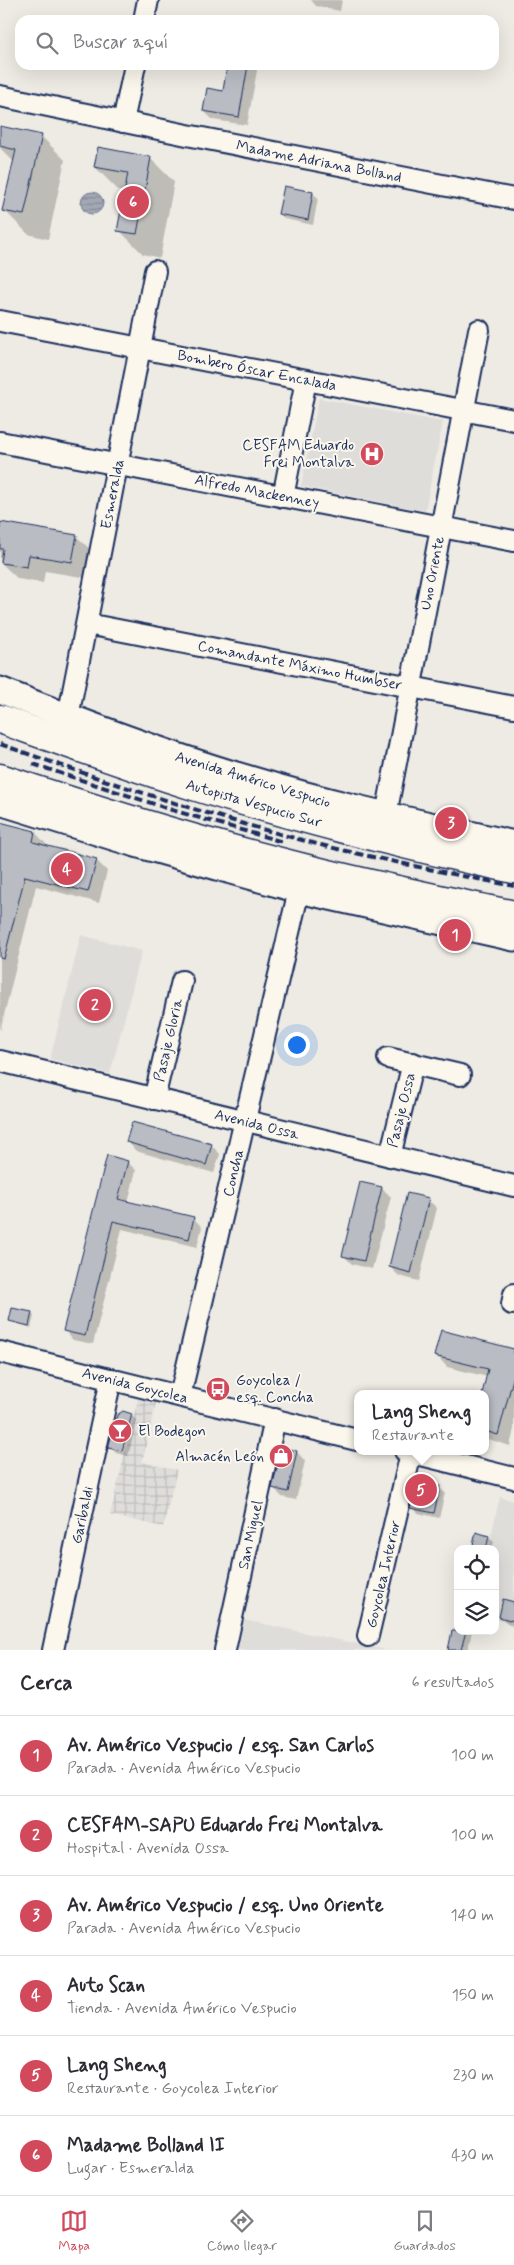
<!DOCTYPE html>
<html lang="es">
<meta charset="utf-8">
<style>
:root{--surface:#fff;--page:#f7f7f7;--text:#2b2b33;--muted:#7c7c81;--line:#e1e1e2;--accent:#d1495b}
body{margin:0;font-family:Mynerve,sans-serif;background:var(--page);color:var(--text)}
.controls{position:absolute;right:15px;bottom:15px;display:grid;overflow:hidden;border-radius:10px;box-shadow:0 5px 20px #0002}
.controls button{width:45px;height:45px;display:grid;place-items:center;padding:0;border:0;border-bottom:1px solid var(--line);background:var(--surface);color:var(--text);font:25px sans-serif}
.you{position:absolute;left:296px;top:1044px;width:18px;height:18px;margin:-12px;border:4px solid #fff;border-radius:50%;background:#1a73e8;box-shadow:0 0 0 8px #1a73e833}
.badge{display:grid;place-items:center;width:32px;height:32px;border-radius:50%;background:var(--accent);color:#fff;font-size:16px;font-weight:700}
.pin{position:absolute;translate:-50% -50%;border:2px solid #fff;box-shadow:0 1px 5px #0006}
.popup{position:absolute;left:354px;top:1390px;width:135px;height:65px;box-sizing:border-box;display:grid;place-content:center;border-radius:10px;background:var(--surface);filter:drop-shadow(0 1px 4px #0005);font-size:16px;white-space:nowrap;color:var(--muted)}
.popup b{font-size:19px;color:var(--text)}
.popup::after{content:'';position:absolute;left:50%;top:100%;margin-left:-10px;border:10px solid transparent;border-top-color:var(--surface)}
.list{margin:0;padding:0;list-style:none}
h2{display:flex;justify-content:space-between;align-items:center;height:65px;margin:0;padding:0 20px;font-size:21px}
h2 small{font-size:16px;font-weight:400;color:var(--muted)}
.list li{display:grid;grid-template-columns:32px 1fr auto;gap:15px;align-items:center;box-sizing:border-box;height:80px;padding:0 20px;border-top:1px solid var(--line)}
.list b{display:block;font-size:19px;white-space:nowrap}
.list p{margin:0;font-size:16px;white-space:nowrap;color:var(--muted)}
.list em{font-size:16px;font-style:normal;color:var(--muted)}
.icon{flex:none;width:28px;height:28px;fill:none;stroke:currentColor;stroke-width:2;stroke-linecap:round;stroke-linejoin:round}
.map{position:relative;flex:none;width:514px;height:1650px;overflow:hidden}
.search{position:absolute;background:var(--surface);box-shadow:0 5px 20px #0002;left:15px;right:15px;top:15px;height:55px;display:flex;align-items:center;gap:12px;box-sizing:border-box;padding:0 18px;border-radius:15px;color:var(--muted);font-size:19px}
.sheet{height:545px;background:var(--surface)}
nav{display:flex;justify-content:space-around;align-items:center;box-sizing:border-box;height:70px;border-top:1px solid var(--line);background:var(--surface);font-size:14px;color:var(--muted)}
nav a{display:grid;justify-items:center;gap:2px}
nav .on{color:var(--accent)}
.map>svg:first-child{display:block}
.built{fill:#deddda}
.industrial{fill:url(#industrial-grid)}
.water{fill:url(#water-rules);stroke:#6d7892}
.shadow{fill:#0003}
.building{fill:#b9bcc3;stroke:#1b2f5e}
.lines{fill:none;stroke-linecap:round;stroke-linejoin:round}
.minor-casing{stroke:#1b2f5e;stroke-width:24}
.major-casing{stroke:#1b2f5e;stroke-width:29}
.highway-casing{stroke:#1b2f5e;stroke-width:31}
.minor{stroke:#fbf7ec;stroke-width:20}
.major{stroke:#fbf7ec;stroke-width:25}
.highway{stroke:#fbf7ec;stroke-width:28}
.rail{stroke:#1b2f5e;stroke-width:4;stroke-dasharray:8 4;stroke-linecap:butt}
.labels{text-anchor:middle;stroke-width:4;stroke-linejoin:round;paint-order:stroke}
.street-label{font-size:15px;fill:#1b2f5e;stroke:#fbf7ec}
.poi-label{font-size:15px;fill:#1b2f5e;stroke:#fbf7ec;text-anchor:end}
</style>
<div class="map">
<svg width="514" height="1650" viewBox="0 0 514 1650">
<defs>
<pattern id="industrial-grid" width="8" height="8" patternUnits="userSpaceOnUse" patternTransform="scale(1.25)"><rect width="8" height="8" fill="#deddda"/><path d="M0 4h8M4 0v8" fill="none" stroke="#bebebe"/></pattern>
<pattern id="water-rules" width="6" height="5" patternUnits="userSpaceOnUse" patternTransform="scale(1.25)"><rect width="6" height="5" fill="#a3a8b4"/><path d="M0 2.5h6" fill="none" stroke="#848996"/></pattern>
</defs>
<rect width="100%" height="100%" fill="#eeebe4"/>
<filter id="ink" filterUnits="userSpaceOnUse"><feTurbulence type="fractalNoise" baseFrequency=".02" numOctaves="2"/><feDisplacementMap in="SourceGraphic" scale="10" xChannelSelector="R" yChannelSelector="G"/><feConvolveMatrix kernelMatrix="1 2 1 2 8 2 1 2 1" color-interpolation-filters="sRGB"/></filter>
<g filter="url(#ink)">
<g class="built">
<path d="M319,398L443,422L425,511L301,486Z"/>
<path d="M81,935L142,951L110,1074L50,1059Z"/>
<path d="M500,1497L514,1501V1623L495,1619V1549H488Z"/>
<path d="M244,1620L386,1650H238Z"/>
</g>
<path class="industrial" d="M138,1399L156,1403L142,1462L177,1470L163,1527L110,1515Z"/>
<circle class="water" cx="92" cy="203" r="11"/>
<g class="shadow">
<path d="M311,0H342L340,11L316,6Z"/>
<path d="M229,65H258L247,125L213,120L204,111L224,92Z"/>
<path d="M0,134L41,136L65,160L48,239L28,234L4,210L14,162L0,148Z"/>
<path d="M150,158L174,182L160,258L143,254L119,230L126,192L119,191L95,167Z"/>
<path d="M313,193L318,198L313,225L285,219L280,214Z"/>
<path d="M0,524L76,536L93,552L88,578L45,571L43,583L18,579L0,562Z"/>
<path d="M0,823L35,832L46,844V846L96,860L107,871L99,903L36,886L0,1031Z"/>
<path d="M128,1142L211,1145L220,1154L214,1173L136,1151Z"/>
<path d="M127,1162L136,1170L128,1203L193,1218L202,1227L197,1247L122,1229L93,1344L73,1340L65,1331Z"/>
<path d="M361,1183L382,1188L391,1197L372,1269L352,1264L343,1255Z"/>
<path d="M428,1200L437,1208L419,1281L399,1276L390,1267Z"/>
<path d="M31,1313L34,1316L31,1328L11,1321Z"/>
<path d="M514,1350V1429L510,1446L485,1438V1394L488,1377L447,1367L436,1355Z"/>
<path d="M131,1415L137,1421L128,1456L116,1453L110,1447Z"/>
<path d="M297,1452L305,1461L296,1500L282,1497L274,1488Z"/>
<path d="M439,1487L445,1493L439,1518L418,1513L412,1507Z"/>
<path d="M488,1537L494,1542L492,1549H474Z"/>
<path d="M514,1603V1626L509,1625L500,1616Z"/>
<path d="M458,1615V1631H472L468,1650H449Z"/>
</g>
<g class="building">
<path d="M227,65H248L239,117L203,111L207,88L223,91Z"/>
<path d="M0,126L42,135L24,215L2,211L16,150L0,146Z"/>
<path d="M98,147L151,157L137,234L117,231L128,173L94,167Z"/>
<path d="M284,186L313,192L308,220L278,214Z"/>
<path d="M0,522L77,535L72,562L29,555L27,567L1,563L3,549H0Z"/>
<path d="M0,822L35,831L33,842L97,859L88,892L25,876L4,959L0,958Z"/>
<path d="M132,1122L212,1144L206,1165L126,1142Z"/>
<path d="M107,1155L128,1161L118,1199L194,1217L189,1239L113,1221L85,1336L63,1331Z"/>
<path d="M360,1182L382,1187L364,1261L342,1256Z"/>
<path d="M407,1193L429,1198L411,1273L389,1267Z"/>
<path d="M12,1308L32,1312L29,1326L9,1321Z"/>
<path d="M441,1330L514,1349V1375L498,1435L485,1431V1394H482L488,1369L434,1356Z"/>
<path d="M123,1411L132,1414L122,1451L108,1448L117,1415Z"/>
<path d="M282,1447L297,1451L288,1492L272,1488Z"/>
<path d="M417,1481L440,1486L434,1513L410,1508Z"/>
<path d="M476,1532L489,1536L486,1549H472Z"/>
<path d="M503,1599L514,1602V1621L499,1617Z"/>
<path d="M452,1631H466L461,1650H448Z"/>
</g>
<g class="lines">
<g class="minor-casing">
<g id="minor">
<path d="M144,20L148,0"/>
<path d="M0,96L187,135L514,199"/>
<path d="M123,122L135,65"/>
<path d="M0,321L514,420"/>
<path d="M0,442L514,541"/>
<path d="M283,497L306,380"/>
<path d="M87,624L514,707"/>
<path d="M68,717L155,271"/>
<path d="M386,815L479,330"/>
<path d="M388,1058L460,1075"/>
<path d="M0,1061L514,1186"/>
<path d="M154,1099L182,981"/>
<path d="M390,1156L413,1063"/>
<path d="M512,1304L514,1294"/>
<path d="M0,1352L357,1440"/>
<path d="M180,1396L299,890"/>
<path d="M405,1451L514,1478"/>
<path d="M368,1636L411,1453"/>
<path d="M53,1650L111,1379"/>
<path d="M225,1650L275,1419"/>
</g>
</g>
<g class="major-casing">
<g id="major">
<path d="M0,690C83,723 167,755 253,780C339,806 427,824 514,844"/>
<path d="M0,802L132,843L299,890L514,938"/>
</g>
</g>
<g class="highway-casing">
<g id="highway">
<path d="M0,719C64,742 129,766 194,786C299,819 406,846 514,869"/>
<path d="M0,778C99,811 199,842 300,867C371,885 443,900 514,915"/>
</g>
</g>
<use href="#minor" class="minor"/>
<use href="#major" class="major"/>
<use href="#highway" class="highway"/>
<g class="rail">
<path d="M0,744C107,782 215,818 325,846C388,861 451,874 514,886"/>
<path d="M33,764L172,810L283,842"/>
</g>
</g>
</g>
<defs>
<g id="hospital-disc" transform="scale(1.25)"><circle r="9.5" fill="#d1495b" stroke="#fbf7ec"/><path d="M-5-5h3v3.5h4V-5h3V5h-3V1.5h-4V5h-3Z" fill="#fff"/></g>
<g id="bus-disc" transform="scale(1.25)"><circle r="9.5" fill="#d1495b" stroke="#fbf7ec"/><path d="M-5-6H5V4H4V6H2V4H-2V6H-4V4H-5ZM-3.5-4V0h7V-4ZM-3.5 1.2v1.5H-2V1.2ZM2 1.2v1.5H3.5V1.2Z" fill="#fff"/></g>
<g id="bar-disc" transform="scale(1.25)"><circle r="9.5" fill="#d1495b" stroke="#fbf7ec"/><path d="M-6-5H6L.8 .8V4.5H3.5V6h-7V4.5H-.8V.8Z" fill="#fff"/></g>
<g id="shop-disc" transform="scale(1.25)"><circle r="9.5" fill="#d1495b" stroke="#fbf7ec"/><path d="M-5-2.5h2.3a2.7 3.5 0 0 1 5.4 0H5L5.5 6h-11ZM-1.5-2.5h3a1.5 2.3 0 0 0-3 0Z" fill="#fff"/></g>
</defs>
<g fill-rule="evenodd">
<use href="#hospital-disc" x="372" y="454"/>
<use href="#bus-disc" x="218" y="1389"/>
<use href="#bar-disc" x="120" y="1431"/>
<use href="#shop-disc" x="281" y="1456"/>
</g>
<g class="labels">
<g class="street-label">
<text transform="translate(319 161) rotate(11)" y="5">Madame Adriana Bolland</text>
<text transform="translate(257 370) rotate(11)" y="5">Bombero Óscar Encalada</text>
<text transform="translate(257 491) rotate(11)" y="5">Alfredo Mackenney</text>
<text transform="translate(112 494) rotate(-79)" y="5">Esmeralda</text>
<text transform="translate(432 573) rotate(-79)" y="5">Uno Oriente</text>
<text transform="translate(300 665) rotate(11)" y="5">Comandante Máximo Humbser</text>
<text transform="translate(253 779) rotate(17)" y="5">Avenida Américo Vespucio</text>
<text transform="translate(254 803) rotate(16)" y="5">Autopista Vespucio Sur</text>
<text transform="translate(168 1040) rotate(-77)" y="5">Pasaje Gloria</text>
<text transform="translate(401 1110) rotate(-76)" y="5">Pasaje Ossa</text>
<text transform="translate(257 1124) rotate(14)" y="5">Avenida Ossa</text>
<text transform="translate(233 1173) rotate(-77)" y="5">Concha</text>
<text transform="translate(135 1385) rotate(14)" y="5">Avenida Goycolea</text>
<text transform="translate(82 1515) rotate(-78)" y="5">Garibaldi</text>
<text transform="translate(250 1535) rotate(-78)" y="5">San Miguel</text>
<text transform="translate(383 1574) rotate(-77)" y="5">Goycolea Interior</text>
</g>
<g class="poi-label">
<text x="354" y="450">CESFAM Eduardo<tspan x="354" dy="17">Frei Montalva</tspan></text>
<text x="236" y="1385" text-anchor="start">Goycolea /<tspan x="236" dy="17">esq. Concha</tspan></text>
<text x="138" y="1436" text-anchor="start">El Bodegon</text>
<text x="264" y="1461">Almacén León</text>
</g>
</g>
</svg>
<div class="controls">
<button><svg class="icon" aria-label="locate" viewBox="0 0 24 24"><circle cx="12" cy="12" r="6"/><path d="M12 2v4M12 18v4M2 12h4M18 12h4"/></svg></button>
<button><svg class="icon" aria-label="layers" viewBox="0 0 24 24"><path d="M12 4l9 5-9 5-9-5zM3 14l9 5 9-5"/></svg></button>
</div>
<div class="you"></div>
<div class="pin badge" style="left:455px;top:935px">1</div>
<div class="pin badge" style="left:95px;top:1005px">2</div>
<div class="pin badge" style="left:451px;top:823px">3</div>
<div class="pin badge" style="left:67px;top:869px">4</div>
<div class="pin badge" style="left:421px;top:1490px">5</div>
<div class="popup"><b>Lang Sheng</b>Restaurante</div>
<div class="pin badge" style="left:133px;top:202px">6</div>
<div class="search"><svg class="icon" aria-label="search" viewBox="0 0 24 24"><circle cx="10" cy="10" r="6"/><path d="M15 15l6 6"/></svg>Buscar aquí</div>
</div>
<section class="sheet">
<h2>Cerca<small>6 resultados</small></h2>
<ul class="list">
<li><span class="badge">1</span><div><b>Av. Américo Vespucio / esq. San Carlos</b><p>Parada · Avenida Américo Vespucio</p></div><em>100 m</em></li>
<li><span class="badge">2</span><div><b>CESFAM-SAPU Eduardo Frei Montalva</b><p>Hospital · Avenida Ossa</p></div><em>100 m</em></li>
<li><span class="badge">3</span><div><b>Av. Américo Vespucio / esq. Uno Oriente</b><p>Parada · Avenida Américo Vespucio</p></div><em>140 m</em></li>
<li><span class="badge">4</span><div><b>Auto Scan</b><p>Tienda · Avenida Américo Vespucio</p></div><em>150 m</em></li>
<li><span class="badge">5</span><div><b>Lang Sheng</b><p>Restaurante · Goycolea Interior</p></div><em>230 m</em></li>
<li><span class="badge">6</span><div><b>Madame Bolland II</b><p>Lugar · Esmeralda</p></div><em>430 m</em></li>
</ul>
</section>
<nav>
<a class="on"><svg class="icon" aria-label="map" viewBox="0 0 24 24"><path d="M3 6l6-2 6 2 6-2v14l-6 2-6-2-6 2zM9 4v14M15 6v14"/></svg>Mapa</a>
<a><svg class="icon" aria-label="directions" viewBox="0 0 24 24"><path d="M12 3l9 9-9 9-9-9zM9 14v-3h6M13 9l2 2-2 2"/></svg>Cómo llegar</a>
<a><svg class="icon" aria-label="saved" viewBox="0 0 24 24"><path d="M7 4h10v16l-5-4-5 4z"/></svg>Guardados</a>
</nav>
